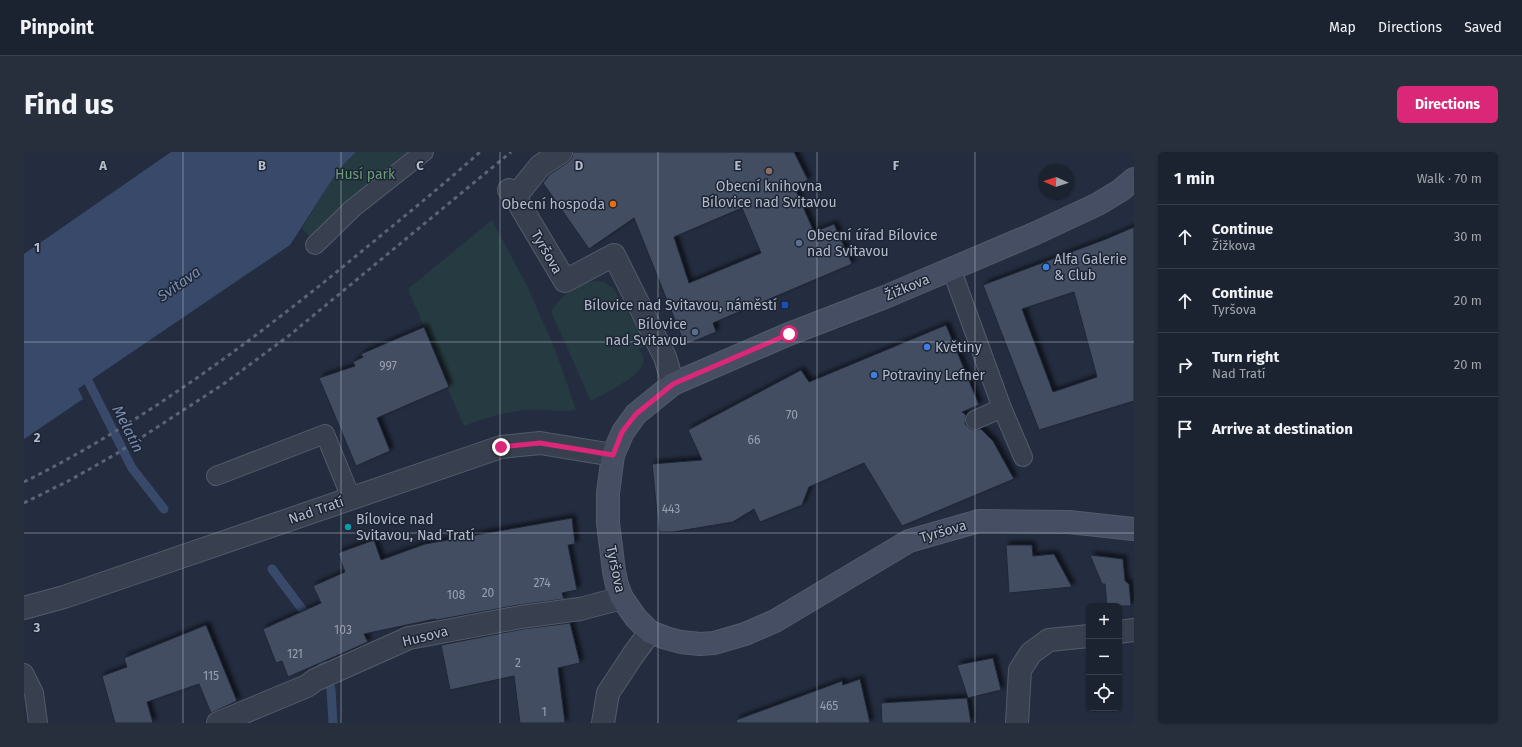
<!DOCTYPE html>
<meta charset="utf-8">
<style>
:root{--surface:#1b2230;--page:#282f3c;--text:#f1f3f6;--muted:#a0a4ab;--line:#393f4c;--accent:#db2777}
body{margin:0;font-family:"Fira Sans",sans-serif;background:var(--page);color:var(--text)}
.controls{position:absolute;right:12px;bottom:12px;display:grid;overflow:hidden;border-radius:6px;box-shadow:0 1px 3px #0004}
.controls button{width:36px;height:36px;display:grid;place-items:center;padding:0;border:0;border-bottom:1px solid var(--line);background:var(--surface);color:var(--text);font:20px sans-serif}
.compass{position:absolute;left:1014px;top:12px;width:36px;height:36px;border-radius:50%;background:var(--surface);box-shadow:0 1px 3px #0004;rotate:273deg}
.stop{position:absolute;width:12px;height:12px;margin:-9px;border:3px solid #db2777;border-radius:50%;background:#fff}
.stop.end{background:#db2777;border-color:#fff;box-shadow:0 1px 4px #0008}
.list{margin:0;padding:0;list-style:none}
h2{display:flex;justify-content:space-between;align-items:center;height:52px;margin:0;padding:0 16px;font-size:17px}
h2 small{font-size:13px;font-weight:400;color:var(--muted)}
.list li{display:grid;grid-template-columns:26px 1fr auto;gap:12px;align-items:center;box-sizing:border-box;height:64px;padding:0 16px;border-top:1px solid var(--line)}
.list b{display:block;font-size:15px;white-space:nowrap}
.list p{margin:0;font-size:13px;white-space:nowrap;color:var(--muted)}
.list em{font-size:13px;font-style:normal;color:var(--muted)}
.icon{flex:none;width:22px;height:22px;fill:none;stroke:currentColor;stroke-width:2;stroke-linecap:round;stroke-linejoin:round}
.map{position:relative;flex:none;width:1110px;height:571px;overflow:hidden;border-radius:6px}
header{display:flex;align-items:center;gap:24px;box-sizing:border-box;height:56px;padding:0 20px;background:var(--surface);border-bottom:1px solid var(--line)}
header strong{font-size:19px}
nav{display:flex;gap:22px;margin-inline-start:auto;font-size:14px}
.intro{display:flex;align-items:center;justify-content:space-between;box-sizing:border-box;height:96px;padding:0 24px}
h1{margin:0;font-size:28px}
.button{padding:10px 18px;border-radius:6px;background:var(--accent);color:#fff;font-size:14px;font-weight:700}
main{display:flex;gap:24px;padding:0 24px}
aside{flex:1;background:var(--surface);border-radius:6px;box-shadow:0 1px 3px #0004}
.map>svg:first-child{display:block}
.green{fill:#263b41}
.water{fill:#384969}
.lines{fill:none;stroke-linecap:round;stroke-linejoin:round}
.stream{stroke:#384969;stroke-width:9}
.building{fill:#434d62;stroke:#1f2737;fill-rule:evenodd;filter:url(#shadow)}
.lane-casing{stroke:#535b6a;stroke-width:20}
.street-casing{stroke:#535b6a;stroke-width:24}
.secondary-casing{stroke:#535b6a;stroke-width:24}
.lane{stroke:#38404f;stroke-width:18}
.street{stroke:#38404f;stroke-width:22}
.secondary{stroke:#464e63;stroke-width:22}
.rail{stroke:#5a6377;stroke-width:3;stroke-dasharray:4 4;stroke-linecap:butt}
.route{stroke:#db2777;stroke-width:5}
.grid{fill:none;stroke:#b4bbca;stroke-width:1;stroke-opacity:0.55}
.education-dot{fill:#8d6e63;stroke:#1d2535;stroke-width:1.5}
.food-dot{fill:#e8710a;stroke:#1d2535;stroke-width:1.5}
.service-dot{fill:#5c6f8a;stroke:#1d2535;stroke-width:1.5}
.shop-dot{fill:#3f7fe0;stroke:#1d2535;stroke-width:1.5}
.transit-dot{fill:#1a4fb4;stroke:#1d2535;stroke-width:1.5}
.culture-dot{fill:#0f9aa8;stroke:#1d2535;stroke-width:1.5}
.labels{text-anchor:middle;stroke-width:3;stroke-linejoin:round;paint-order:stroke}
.number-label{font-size:12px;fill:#98a0b0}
.park-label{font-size:14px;fill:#6b9c7a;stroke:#1d2535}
.poi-label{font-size:14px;fill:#b4bbca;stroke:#1d2535;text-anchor:start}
.street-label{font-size:14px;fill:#b4bbca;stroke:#1d2535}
.water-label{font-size:15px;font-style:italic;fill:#7b8eb2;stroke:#1d2535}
.grid-label{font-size:13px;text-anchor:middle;font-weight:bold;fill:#b4bbca;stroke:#1d2535;stroke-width:3;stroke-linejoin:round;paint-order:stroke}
</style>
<header>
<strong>Pinpoint</strong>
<nav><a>Map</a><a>Directions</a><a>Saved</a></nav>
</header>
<div class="intro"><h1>Find us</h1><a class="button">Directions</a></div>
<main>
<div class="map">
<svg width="1110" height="571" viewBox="0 0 1110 571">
<defs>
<filter id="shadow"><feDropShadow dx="3.5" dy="-3.5" stdDeviation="2" flood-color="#0009"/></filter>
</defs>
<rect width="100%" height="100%" fill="#242d40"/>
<g class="green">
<path d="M332,0H405L290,89L278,76L315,17Z"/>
<path d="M468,68L504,136L532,200L552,258C535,261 519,256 502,258C481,260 459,266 440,274L424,237L426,235L384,137Z"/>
<path d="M570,129L580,130L589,136L624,193L614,197C616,199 618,202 619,205C624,222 579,242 567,249L527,159C540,143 548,133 570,129Z"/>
</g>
<path class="water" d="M147,0H332L315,17L266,93L64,230L54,237L59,247L0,287V102Z"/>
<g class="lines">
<g class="stream">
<path d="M59,219L108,316L140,357"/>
<path d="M248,417L281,461L284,470"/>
<path d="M294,499L307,537L309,571"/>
</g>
</g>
<g class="building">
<path d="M549,0H770L784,28L770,34L790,80L810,72L828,112L689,171L692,180L661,193L610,66L565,97L519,31L525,23L544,10L548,6ZM718,56L737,101L665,131L650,85Z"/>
<path d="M1110,75V249L1015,278L959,133L1082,87ZM1050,140L1073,225L1029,240L998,157Z"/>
<path d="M922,173L955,253L938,260L942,263L941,272L945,276L950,278L957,277L969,289L990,327L878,374L840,311L785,335L778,353L736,370L730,357L709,370L649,380H635L628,312L678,308L664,278L777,218L785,230Z"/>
<path d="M400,175L425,235L353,266L366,299L332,314L295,226L331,214L329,210L339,205L337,202Z"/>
<path d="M548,366L551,392L544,393L553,438L538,441L540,447L495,453L412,468L411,467L340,482L344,490L264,525L258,509L252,511L239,477L297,451L289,434L321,420L314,401L350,388L357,408L401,392Z"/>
<path d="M982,393H1008L1009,404L1030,402L1048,435L985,441Z"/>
<path d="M1066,403L1099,407L1101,429L1105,432L1107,454H1083L1081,432H1078Z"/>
<path d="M546,471L556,511L534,516L541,571H496L490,524L426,538L417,493L499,477Z"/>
<path d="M182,473L213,549L187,561L175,532L123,550L129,571H91L78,524L103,515L100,506Z"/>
<path d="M969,506L977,538L944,546L933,513Z"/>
<path d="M836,527L846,571H713L712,568L818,529L819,533Z"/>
<path d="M943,546L947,571H858L857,551Z"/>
</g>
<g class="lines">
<g class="lane-casing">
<g id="lane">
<path d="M291,93L329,56L400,0"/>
<path d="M927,116L978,256L999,305"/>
<path d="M951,268L978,256"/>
<path d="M192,324L301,282L327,346"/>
<path d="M0,521L10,541L14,571"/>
</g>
</g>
<g class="street-casing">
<g id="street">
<path d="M485,38L491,45L541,129L590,103L641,205L649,232"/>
<path d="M491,45L516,14L537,0"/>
<path d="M0,456L40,445L477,295L516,291L589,303"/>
<path d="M1095,480L1110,478"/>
<path d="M194,571L283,534L291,528L385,486L497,465L556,457L598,446"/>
<path d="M579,571L584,541L609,503L626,480"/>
<path d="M993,571L996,518L1007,501L1025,488L1065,484"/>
</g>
</g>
<g class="secondary-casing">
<path id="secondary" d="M1110,27L1097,38L1074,52L1012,81L861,145L765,182L649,232L612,262L599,280L589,303L584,341V371L590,419L593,433L598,446L612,466L626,480L642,486L657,490L676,492L690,491L721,482L751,469L885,389L955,369L1045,370L1110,377"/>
</g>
<use href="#lane" class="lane"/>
<use href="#street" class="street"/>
<use href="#secondary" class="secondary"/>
<g class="rail">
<path d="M0,330C114,273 216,198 315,118C362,79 410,41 456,0"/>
<path d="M0,351L48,327L92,302L201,231L267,182L487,0"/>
</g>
</g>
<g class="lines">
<path class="route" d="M477,295L516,291L589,303L598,280L612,262L649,232L765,182"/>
</g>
<path class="grid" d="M159,0V571M317,0V571M476,0V571M634,0V571M793,0V571M951,0V571M0,190H1110M0,381H1110"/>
<circle class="education-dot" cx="745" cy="19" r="4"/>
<circle class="food-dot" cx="589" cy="52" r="4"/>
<g class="service-dot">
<circle cx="775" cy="91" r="4"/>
<circle cx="671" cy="180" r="4"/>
</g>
<g class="shop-dot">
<circle cx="1022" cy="115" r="4"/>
<circle cx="903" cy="195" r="4"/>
<circle cx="850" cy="223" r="4"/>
</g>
<rect class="transit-dot" x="757" y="149" width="8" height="8" rx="2"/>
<circle class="culture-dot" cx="324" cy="375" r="4"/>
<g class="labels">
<g class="number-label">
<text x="364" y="218">997</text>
<text x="768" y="267">70</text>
<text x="730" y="292">66</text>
<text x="647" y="361">443</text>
<text x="518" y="435">274</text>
<text x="464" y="445">20</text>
<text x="432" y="447">108</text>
<text x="319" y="482">103</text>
<text x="271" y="506">121</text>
<text x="494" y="515">2</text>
<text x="187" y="528">115</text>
<text x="805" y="558">465</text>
<text x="520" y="564">1</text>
</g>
<g class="park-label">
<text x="341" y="27">Husí park</text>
</g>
<g class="poi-label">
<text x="745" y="39" text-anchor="middle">Obecní knihovna<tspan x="745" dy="16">Bílovice nad Svitavou</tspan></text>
<text x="581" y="57" text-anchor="end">Obecní hospoda</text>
<text x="783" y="88">Obecní úřad Bílovice<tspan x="783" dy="16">nad Svitavou</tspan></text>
<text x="1030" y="112">Alfa Galerie<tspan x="1030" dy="16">&amp; Club</tspan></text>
<text x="753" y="158" text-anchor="end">Bílovice nad Svitavou, náměstí</text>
<text x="663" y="177" text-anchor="end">Bílovice<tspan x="663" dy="16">nad Svitavou</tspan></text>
<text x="911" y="200">Květiny</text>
<text x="858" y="228">Potraviny Lefner</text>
<text x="332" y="372">Bílovice nad<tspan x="332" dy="16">Svitavou, Nad Tratí</tspan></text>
</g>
<g class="street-label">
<text transform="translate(523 100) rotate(60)" y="5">Tyršova</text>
<text transform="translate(883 135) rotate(-23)" y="5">Žižkova</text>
<text transform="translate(292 358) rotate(-19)" y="5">Nad Tratí</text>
<text transform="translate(919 379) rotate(-16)" y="5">Tyršova</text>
<text transform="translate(592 417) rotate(78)" y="5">Tyršova</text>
<text transform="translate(401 484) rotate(-14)" y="5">Husova</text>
</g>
<g class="water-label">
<text transform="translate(155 132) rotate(-35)" y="5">Svitava</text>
<text transform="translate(104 277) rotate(63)" y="5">Melatín</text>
</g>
</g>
<g class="grid-label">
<text x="79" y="18">A</text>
<text x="238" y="18">B</text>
<text x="396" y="18">C</text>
<text x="555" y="18">D</text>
<text x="714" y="18">E</text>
<text x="872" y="18">F</text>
<text x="13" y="100">1</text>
<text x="13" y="290">2</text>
<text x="13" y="480">3</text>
</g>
</svg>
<div class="controls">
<button>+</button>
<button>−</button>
<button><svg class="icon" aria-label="locate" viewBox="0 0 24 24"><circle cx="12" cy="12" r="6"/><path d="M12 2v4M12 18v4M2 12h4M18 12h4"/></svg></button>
</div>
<svg class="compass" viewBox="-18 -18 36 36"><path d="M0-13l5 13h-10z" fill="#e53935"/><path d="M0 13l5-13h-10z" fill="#a0a4ab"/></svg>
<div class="stop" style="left:765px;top:182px"></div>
<div class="stop end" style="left:477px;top:295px"></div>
</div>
<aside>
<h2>1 min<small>Walk · 70 m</small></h2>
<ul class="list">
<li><svg class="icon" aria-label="ahead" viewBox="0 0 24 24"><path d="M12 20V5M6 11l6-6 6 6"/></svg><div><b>Continue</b><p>Žižkova</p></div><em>30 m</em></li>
<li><svg class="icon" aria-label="ahead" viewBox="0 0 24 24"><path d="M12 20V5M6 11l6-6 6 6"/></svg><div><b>Continue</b><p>Tyršova</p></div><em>20 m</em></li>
<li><svg class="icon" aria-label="right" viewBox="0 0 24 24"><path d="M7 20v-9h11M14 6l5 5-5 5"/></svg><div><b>Turn right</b><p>Nad Tratí</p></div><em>20 m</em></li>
<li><svg class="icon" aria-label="arrive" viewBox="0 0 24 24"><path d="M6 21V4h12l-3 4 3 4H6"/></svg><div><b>Arrive at destination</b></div></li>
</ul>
</aside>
</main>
